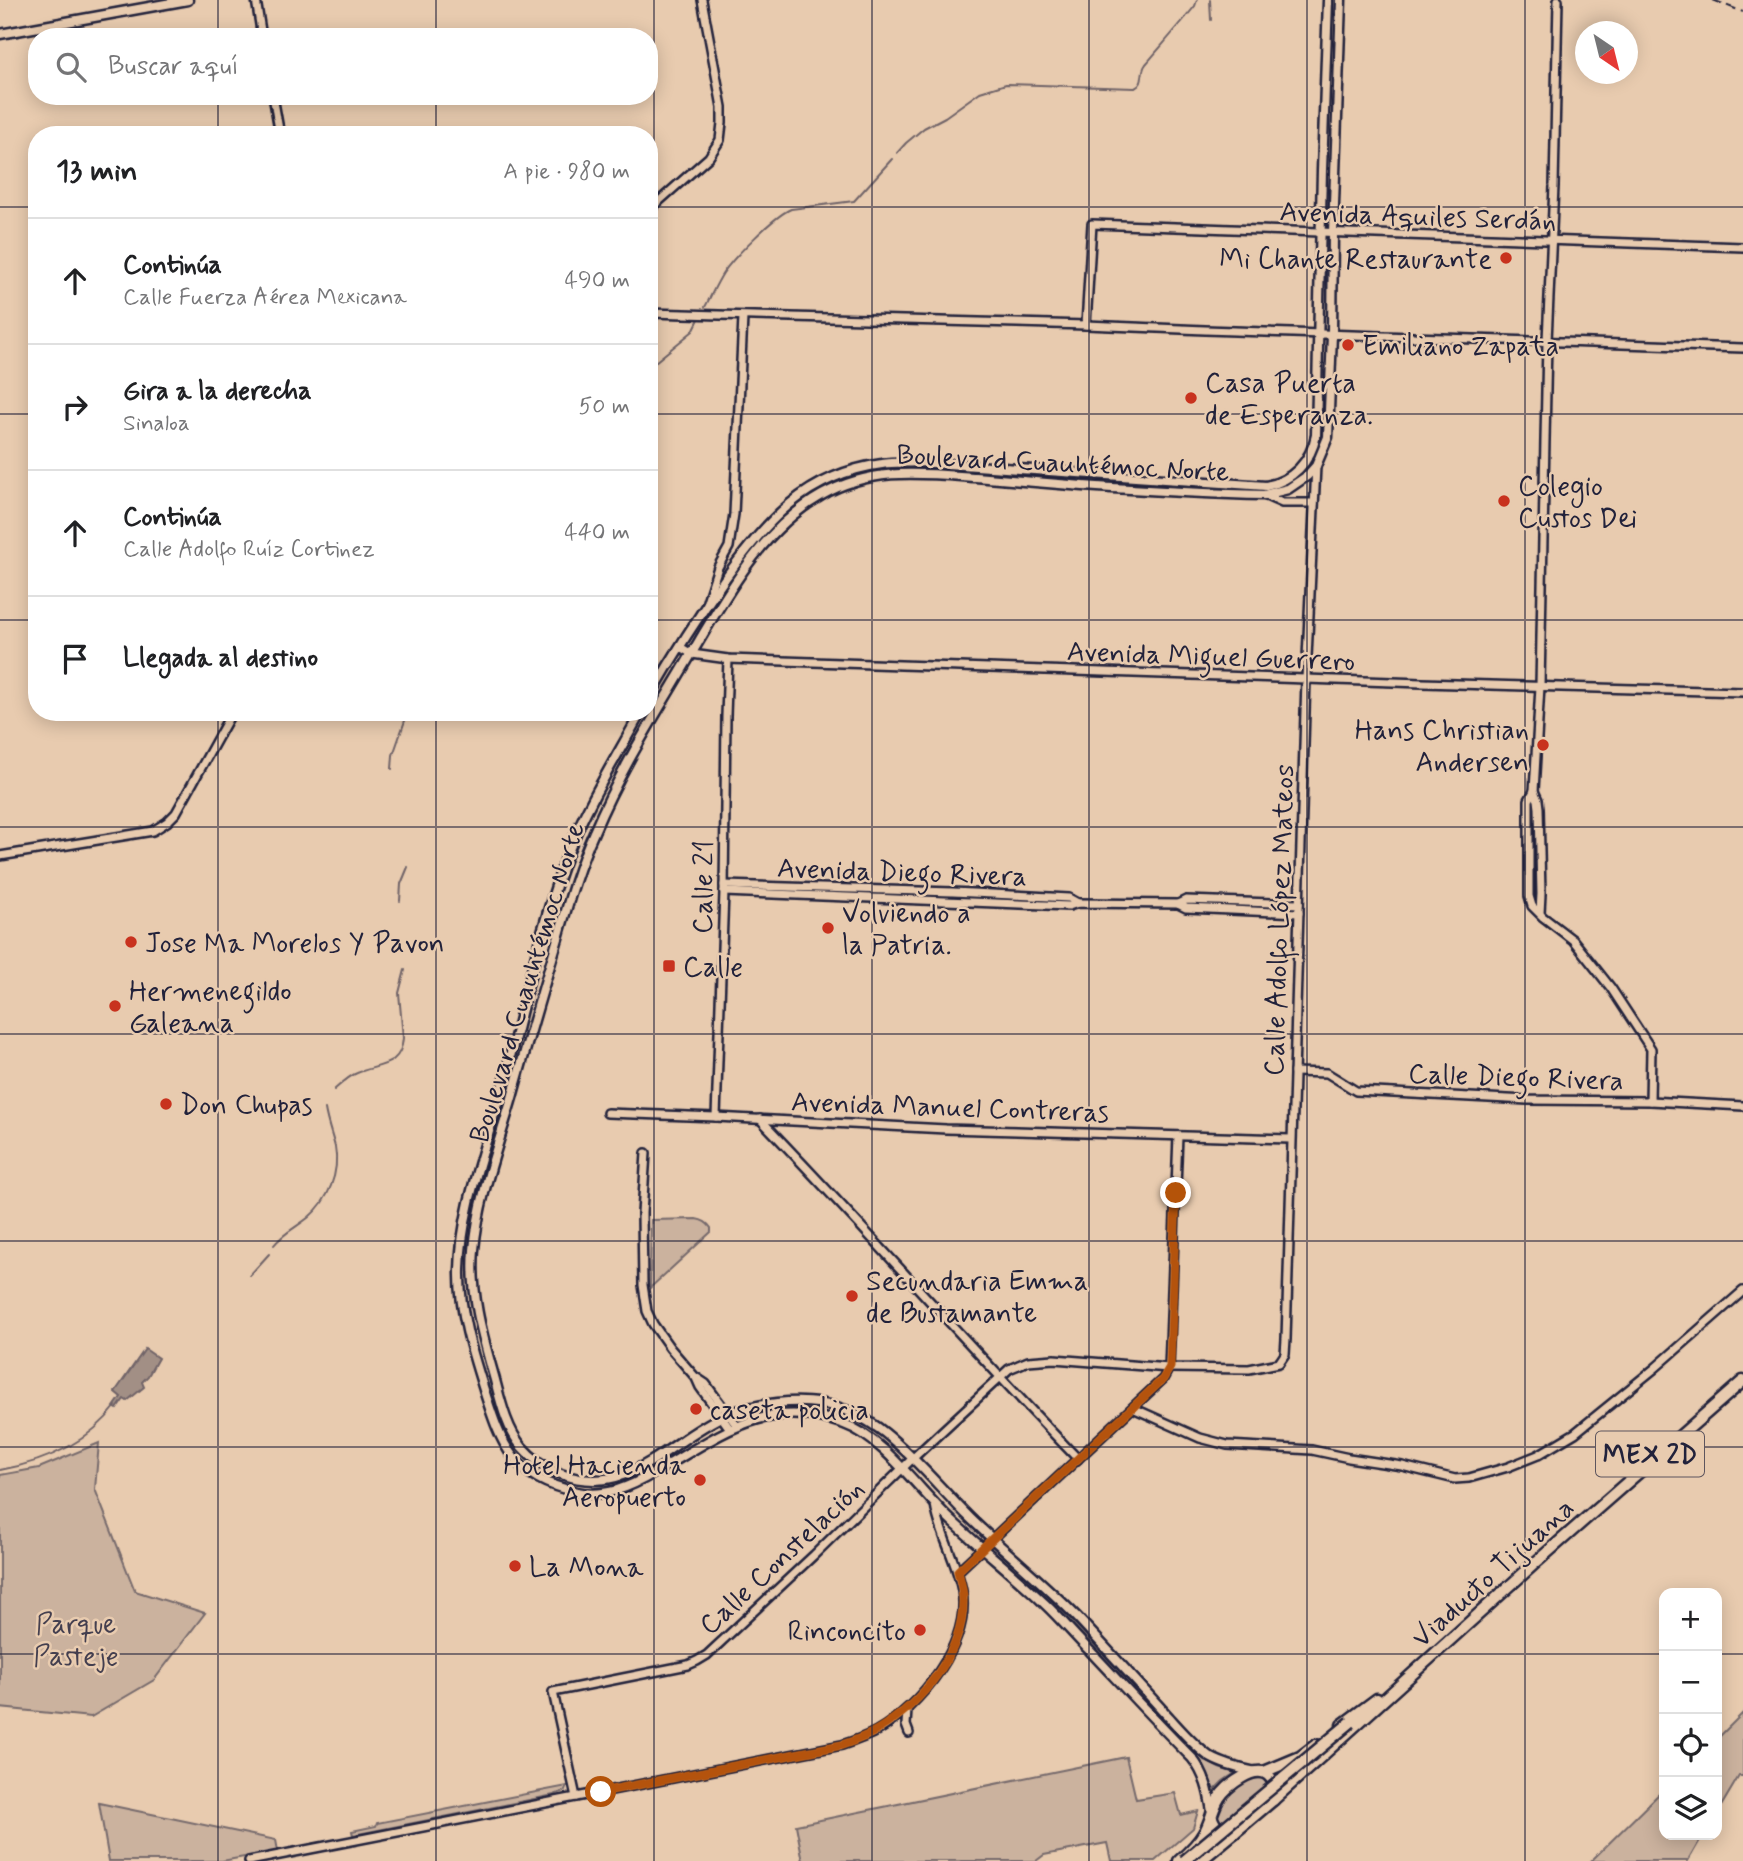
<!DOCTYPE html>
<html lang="es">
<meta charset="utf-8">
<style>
:root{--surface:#fff;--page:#f6f6f6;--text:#202124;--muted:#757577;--line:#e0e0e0}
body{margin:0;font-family:Mynerve,sans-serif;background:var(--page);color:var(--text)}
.controls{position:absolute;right:21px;bottom:21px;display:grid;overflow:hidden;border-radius:14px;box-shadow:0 4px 18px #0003}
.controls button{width:63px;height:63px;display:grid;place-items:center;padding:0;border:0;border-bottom:2px solid var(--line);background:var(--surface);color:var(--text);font:35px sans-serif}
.compass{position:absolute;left:1575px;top:21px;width:63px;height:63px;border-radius:50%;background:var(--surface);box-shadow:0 4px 18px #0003;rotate:145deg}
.stop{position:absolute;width:21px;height:21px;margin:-16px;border:5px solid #b45309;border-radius:50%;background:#fff}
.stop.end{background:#b45309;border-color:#fff;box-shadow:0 2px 7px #0008}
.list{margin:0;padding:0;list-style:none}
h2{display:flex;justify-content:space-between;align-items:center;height:91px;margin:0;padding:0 28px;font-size:30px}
h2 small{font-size:23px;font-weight:400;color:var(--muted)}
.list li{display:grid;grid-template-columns:46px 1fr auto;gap:21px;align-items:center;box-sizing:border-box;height:126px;padding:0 28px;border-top:2px solid var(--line)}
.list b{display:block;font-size:26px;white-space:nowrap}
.list p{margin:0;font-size:23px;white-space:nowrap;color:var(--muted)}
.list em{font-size:23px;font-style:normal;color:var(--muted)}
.icon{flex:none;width:38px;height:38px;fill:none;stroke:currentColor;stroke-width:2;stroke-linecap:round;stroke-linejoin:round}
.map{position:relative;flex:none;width:1743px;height:1861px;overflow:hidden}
.search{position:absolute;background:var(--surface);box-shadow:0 4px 18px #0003;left:28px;top:28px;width:630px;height:77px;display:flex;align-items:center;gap:18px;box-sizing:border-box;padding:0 24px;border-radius:28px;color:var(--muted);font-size:26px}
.panel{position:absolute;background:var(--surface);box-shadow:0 4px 18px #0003;left:28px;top:126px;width:630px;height:595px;border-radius:28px}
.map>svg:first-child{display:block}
.green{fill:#cbb29e;stroke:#766a6c;stroke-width:2}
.water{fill:#a28f85;stroke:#6f6367;stroke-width:2}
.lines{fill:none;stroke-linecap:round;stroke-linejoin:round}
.stream{stroke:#6f6367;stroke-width:2}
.secondary-casing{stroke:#22223b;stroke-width:12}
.primary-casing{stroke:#22223b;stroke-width:13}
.highway-casing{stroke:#22223b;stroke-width:15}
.secondary{stroke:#e8cbaf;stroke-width:7}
.primary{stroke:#e8cbaf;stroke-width:8}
.highway{stroke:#e8cbaf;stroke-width:10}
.rail{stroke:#22223b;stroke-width:2;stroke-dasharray:10 5;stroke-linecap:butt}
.highway-bridge-casing{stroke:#22223b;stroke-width:15;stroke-linecap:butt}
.highway-bridge{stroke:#e8cbaf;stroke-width:10}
.route{stroke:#b45309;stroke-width:9}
.grid{fill:none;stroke:#22223b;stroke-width:2;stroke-opacity:0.55}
.poi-dot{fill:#c8321e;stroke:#e8cbaf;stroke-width:2.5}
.labels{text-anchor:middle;stroke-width:5;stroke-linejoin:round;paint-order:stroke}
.shield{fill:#e8cbaf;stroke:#5d555e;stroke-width:2}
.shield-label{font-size:26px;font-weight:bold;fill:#22223b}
.street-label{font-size:28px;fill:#22223b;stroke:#e8cbaf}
.poi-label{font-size:28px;fill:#22223b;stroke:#e8cbaf;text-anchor:start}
.park-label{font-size:28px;fill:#443f4f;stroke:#e8cbaf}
</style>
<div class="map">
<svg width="1743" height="1861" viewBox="0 0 1743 1861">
<rect width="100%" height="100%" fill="#e8cbaf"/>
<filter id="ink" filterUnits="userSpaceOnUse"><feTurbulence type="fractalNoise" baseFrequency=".0143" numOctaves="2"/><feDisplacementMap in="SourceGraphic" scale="14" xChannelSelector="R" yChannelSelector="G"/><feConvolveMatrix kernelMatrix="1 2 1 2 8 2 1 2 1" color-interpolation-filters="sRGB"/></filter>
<g filter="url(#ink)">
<g class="green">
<path d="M696,1219C703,1220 707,1222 711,1228V1232L650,1288L651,1220Z"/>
<path d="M99,1443L95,1489L135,1591L205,1613L154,1680L91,1717L0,1708V1475L39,1468Z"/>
<path d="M1032,1584L1043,1591L1204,1760L1219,1768L1235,1773L1223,1781L1213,1791L1209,1777L1201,1763Z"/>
<path d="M1743,1713V1776H1739L1717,1813V1739Z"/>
<path d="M1126,1757L1136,1799L1175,1793L1181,1815L1198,1811L1193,1828L1155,1861H1111L1107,1843L1044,1855L1036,1861H803L796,1825Z"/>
<path d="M1259,1778L1266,1780L1270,1787L1266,1799L1232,1828H1223L1216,1818C1221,1796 1236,1781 1259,1778Z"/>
<path d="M567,1786L565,1791L554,1795L353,1835L352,1831L376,1826L377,1823Z"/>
<path d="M1664,1789V1835H1703L1688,1861H1591Z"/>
<path d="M99,1803L276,1840L278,1851L222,1861H109Z"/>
</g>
<path class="water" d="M145,1349L158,1358L148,1376L142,1382L144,1387L127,1401L124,1399L117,1409L114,1407L121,1397L115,1392Z"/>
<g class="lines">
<g class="stream">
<path d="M1210,0L1211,20"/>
<path d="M897,153L906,143L924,128L945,117L980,92L1006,84L1135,88C1146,83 1139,73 1146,64C1162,45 1179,26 1195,6L1197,0"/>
<path d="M705,307C711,296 716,284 723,273C734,257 774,216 791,209L854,201L892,159"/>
<path d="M649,367L693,331L699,319"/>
<path d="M392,769L393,755L408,712"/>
<path d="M400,901L401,884L408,867"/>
<path d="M334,1090C341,1084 349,1076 357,1073C378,1064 401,1068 403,1038L399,993L405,970"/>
<path d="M274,1245C283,1233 297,1227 309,1217C328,1201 340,1173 335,1147C332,1135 327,1122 325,1109"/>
<path d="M250,1275L269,1254"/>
<path d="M0,1470C44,1462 88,1443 116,1406"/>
</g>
<g class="secondary-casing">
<g id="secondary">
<path d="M256,0L262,37"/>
<path d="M1558,0L1554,186L1547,341L1540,686L1534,791L1529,800V896L1532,906L1543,917L1573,940L1611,988L1651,1049L1650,1101"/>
<path d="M273,96L280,135"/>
<path d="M649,210L709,157L720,140L722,123V107L702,0"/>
<path d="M649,313L1086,325L1205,330L1743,348"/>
<path d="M1086,325L1092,224L1743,247"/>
<path d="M1264,495L1282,503H1314"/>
<path d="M707,601L718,567L729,547L734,514L743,317"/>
<path d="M680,647L692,654L728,659L1422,683L1743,692"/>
<path d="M1534,791L1538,800L1539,808L1541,894L1540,913"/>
<path d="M0,856L153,831L167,822L176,813L232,712"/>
<path d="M724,885L953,892L1069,898L1078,903"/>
<path d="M724,892L1069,906L1078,903L1178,904L1186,908L1299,913"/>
<path d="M1178,904L1186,900L1299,904"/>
<path d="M1294,1072L1327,1073L1356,1091L1527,1100L1650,1101L1743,1106"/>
<path d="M607,1113L716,1117L946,1129L1291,1139"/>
<path d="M716,1117L724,892L726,716L728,659"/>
<path d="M760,1119C868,1231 970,1348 1078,1459"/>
<path d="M646,1153L642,1213L643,1285L647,1311L653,1324L670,1348L696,1378L700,1387L730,1429"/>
<path d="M697,1378L706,1384L737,1426"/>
<path d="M1133,1408L1200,1438L1227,1445L1312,1450L1349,1458L1402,1466L1455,1479L1469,1478L1508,1467L1538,1455L1575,1433L1654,1369L1743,1291"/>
<path d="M958,1571L1163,1379L1169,1368L1178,1136"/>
<path d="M907,1710L906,1725L909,1733"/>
<path d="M576,1797L553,1692L688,1665L697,1661L707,1655L814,1555L912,1459L1009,1369L1028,1361L1054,1359L1169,1368L1249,1369L1279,1363L1285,1354L1286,1339L1306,679L1316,466"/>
<path d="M249,1861L842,1745C854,1741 866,1737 877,1731C920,1706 971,1644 962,1591C957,1561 939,1534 935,1504"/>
</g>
</g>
<g class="primary-casing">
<g id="primary">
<path d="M0,34L188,0"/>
<path d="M649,698C672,658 697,618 724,580C765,522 806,474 882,464C894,462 907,463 919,462L1266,486C1292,481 1311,462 1316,435L1322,170L1328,0"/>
<path d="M641,712C616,758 588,802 569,850C539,926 524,1008 502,1087C486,1147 461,1207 460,1270C459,1311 472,1352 484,1390C502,1447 513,1478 577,1492C605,1498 630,1487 654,1473C718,1437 765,1395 844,1424C884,1438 921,1493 953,1522C983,1550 1015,1575 1045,1604C1061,1619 1075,1636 1090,1651C1124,1687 1157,1723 1192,1758C1205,1774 1209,1792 1212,1812"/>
<path d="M1256,1772C1241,1769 1224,1765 1210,1757C1194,1746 1180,1729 1167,1715C1137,1682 1107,1649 1077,1617C1043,1582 1005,1552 970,1518C942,1490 916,1458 885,1433C842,1399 799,1396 748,1408C739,1410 732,1412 725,1415C669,1440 630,1499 561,1474C546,1468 533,1460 522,1447C507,1429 501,1403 495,1380C483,1337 470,1295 474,1250C478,1200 498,1146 512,1098C527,1043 543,989 559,935C569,900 579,865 594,832C622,765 663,703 699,641C731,587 765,527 822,495C872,467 920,473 975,477C1011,480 1047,483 1083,486C1143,490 1204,494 1264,495L1288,489L1307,476L1316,466L1328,437L1332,334L1333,233L1341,0"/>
</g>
</g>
<g class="highway-casing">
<g id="highway">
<path d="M1342,1725L1377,1699"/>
<path d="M1264,1772L1300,1757L1316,1745"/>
<path d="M1273,1800L1534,1564L1743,1381"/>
<path d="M1179,1861C1188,1853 1198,1844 1204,1833C1211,1822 1212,1809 1219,1798C1226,1786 1255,1764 1268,1775C1276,1782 1276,1790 1273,1800L1234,1833C1222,1833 1216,1829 1212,1818"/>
<path d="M1200,1861L1234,1833"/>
</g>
</g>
<use href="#secondary" class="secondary"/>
<use href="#primary" class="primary"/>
<use href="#highway" class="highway"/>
<path class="rail" d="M1713,0L1743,12"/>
<g class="highway-bridge-casing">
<path id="highway-bridge" d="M1184,1861L1351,1722"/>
</g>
<use href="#highway-bridge" class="highway-bridge"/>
</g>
</g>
<g class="lines" filter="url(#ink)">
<path class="route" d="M601,1792L842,1745C854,1741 866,1737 877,1730C921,1704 965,1652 963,1598C963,1589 960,1580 958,1571L1163,1379L1170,1367L1176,1193"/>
</g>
<path class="grid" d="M218,0V37M436,0V37M654,0V1861M872,0V1861M1089,0V1861M1307,0V1861M1525,0V1861M218,96V135M436,96V135M0,207H37M649,207H1743M0,414H37M649,414H1743M0,620H37M649,620H1743M218,712V1861M436,712V1861M0,827H1743M0,1034H1743M0,1241H1743M0,1447H1743M0,1654H1664M1717,1654H1743"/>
<g class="poi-dot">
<circle cx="1506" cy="258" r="7"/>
<circle cx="1348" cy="345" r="7"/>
<circle cx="1191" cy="398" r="7"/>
<circle cx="1504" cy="501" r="7"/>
<circle cx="1543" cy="745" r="7"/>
<circle cx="828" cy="928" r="7"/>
<circle cx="131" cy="942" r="7"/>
<rect x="662" y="959" width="14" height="14" rx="3.5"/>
<circle cx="115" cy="1006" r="7"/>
<circle cx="166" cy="1104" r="7"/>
<circle cx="852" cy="1296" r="7"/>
<circle cx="696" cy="1409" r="7"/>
<circle cx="700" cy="1480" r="7"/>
<circle cx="515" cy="1566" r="7"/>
<circle cx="920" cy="1630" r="7"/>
</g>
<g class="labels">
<rect class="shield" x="1596" y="1431.5" width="108" height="45" rx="5"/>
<g class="shield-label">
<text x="1650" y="1463">MEX 2D</text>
</g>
<g class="street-label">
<text transform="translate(1418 215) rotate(2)" y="10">Avenida Aquiles Serdán</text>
<text transform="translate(1063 462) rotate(3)" y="10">Boulevard Cuauhtémoc Norte</text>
<text transform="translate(1211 655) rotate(2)" y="10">Avenida Miguel Guerrero</text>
<text transform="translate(902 871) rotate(2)" y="10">Avenida Diego Rivera</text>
<text transform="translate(702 887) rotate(-89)" y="10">Calle 21</text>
<text transform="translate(1278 920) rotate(-88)" y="10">Calle Adolfo López Mateos</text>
<text transform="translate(526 982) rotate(-73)" y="10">Boulevard Cuauhtémoc Norte</text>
<text transform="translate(1516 1076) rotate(2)" y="10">Calle Diego Rivera</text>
<text transform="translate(950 1106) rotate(2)" y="10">Avenida Manuel Contreras</text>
<text transform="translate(781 1556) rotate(-43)" y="10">Calle Constelación</text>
<text transform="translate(1492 1572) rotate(-42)" y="10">Viaducto Tijuana</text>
</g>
<g class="poi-label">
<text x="1492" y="268" text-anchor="end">Mi Chante Restaurante</text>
<text x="1362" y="355">Emiliano Zapata</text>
<text x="1205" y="392">Casa Puerta<tspan x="1205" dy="32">de Esperanza.</tspan></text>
<text x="1518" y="495">Colegio<tspan x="1518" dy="32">Custos Dei</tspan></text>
<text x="1529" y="739" text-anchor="end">Hans Christian<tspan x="1529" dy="32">Andersen</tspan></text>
<text x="842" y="922">Volviendo a<tspan x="842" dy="32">la Patria.</tspan></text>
<text x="145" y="952">Jose Ma Morelos Y Pavon</text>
<text x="683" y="976">Calle</text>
<text x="129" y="1000">Hermenegildo<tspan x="129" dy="32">Galeana</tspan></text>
<text x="180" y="1114">Don Chupas</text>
<text x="866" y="1290">Secundaria Emma<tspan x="866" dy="32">de Bustamante</tspan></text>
<text x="710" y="1419">caseta policia</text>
<text x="686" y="1474" text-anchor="end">Hotel Hacienda<tspan x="686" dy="32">Aeropuerto</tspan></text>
<text x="529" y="1576">La Mona</text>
<text x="906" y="1640" text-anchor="end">Rinconcito</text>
</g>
<g class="park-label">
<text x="76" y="1633">Parque<tspan x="76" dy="32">Pasteje</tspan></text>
</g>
</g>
</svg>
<div class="controls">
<button>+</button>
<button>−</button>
<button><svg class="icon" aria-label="locate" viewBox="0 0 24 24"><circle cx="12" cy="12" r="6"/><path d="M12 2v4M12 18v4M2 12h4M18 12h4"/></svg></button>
<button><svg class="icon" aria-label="layers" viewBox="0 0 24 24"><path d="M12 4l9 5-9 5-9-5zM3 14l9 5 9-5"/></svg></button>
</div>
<svg class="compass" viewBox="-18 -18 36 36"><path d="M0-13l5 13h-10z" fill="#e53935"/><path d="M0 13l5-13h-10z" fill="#757577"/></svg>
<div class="stop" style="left:601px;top:1792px"></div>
<div class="stop end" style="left:1176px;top:1193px"></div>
<div class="search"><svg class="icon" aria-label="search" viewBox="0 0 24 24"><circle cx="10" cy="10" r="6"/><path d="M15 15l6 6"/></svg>Buscar aquí</div>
<section class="panel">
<h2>13 min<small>A pie · 980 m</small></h2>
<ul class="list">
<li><svg class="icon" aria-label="ahead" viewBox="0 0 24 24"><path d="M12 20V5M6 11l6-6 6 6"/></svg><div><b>Continúa</b><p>Calle Fuerza Aérea Mexicana</p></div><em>490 m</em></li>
<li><svg class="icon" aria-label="right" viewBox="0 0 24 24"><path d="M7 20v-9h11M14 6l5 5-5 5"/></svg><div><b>Gira a la derecha</b><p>Sinaloa</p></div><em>50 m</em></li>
<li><svg class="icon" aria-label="ahead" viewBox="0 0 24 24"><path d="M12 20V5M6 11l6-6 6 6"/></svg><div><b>Continúa</b><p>Calle Adolfo Ruíz Cortinez</p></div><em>440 m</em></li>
<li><svg class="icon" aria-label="arrive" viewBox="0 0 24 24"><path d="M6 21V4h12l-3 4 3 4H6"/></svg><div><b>Llegada al destino</b></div></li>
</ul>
</section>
</div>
